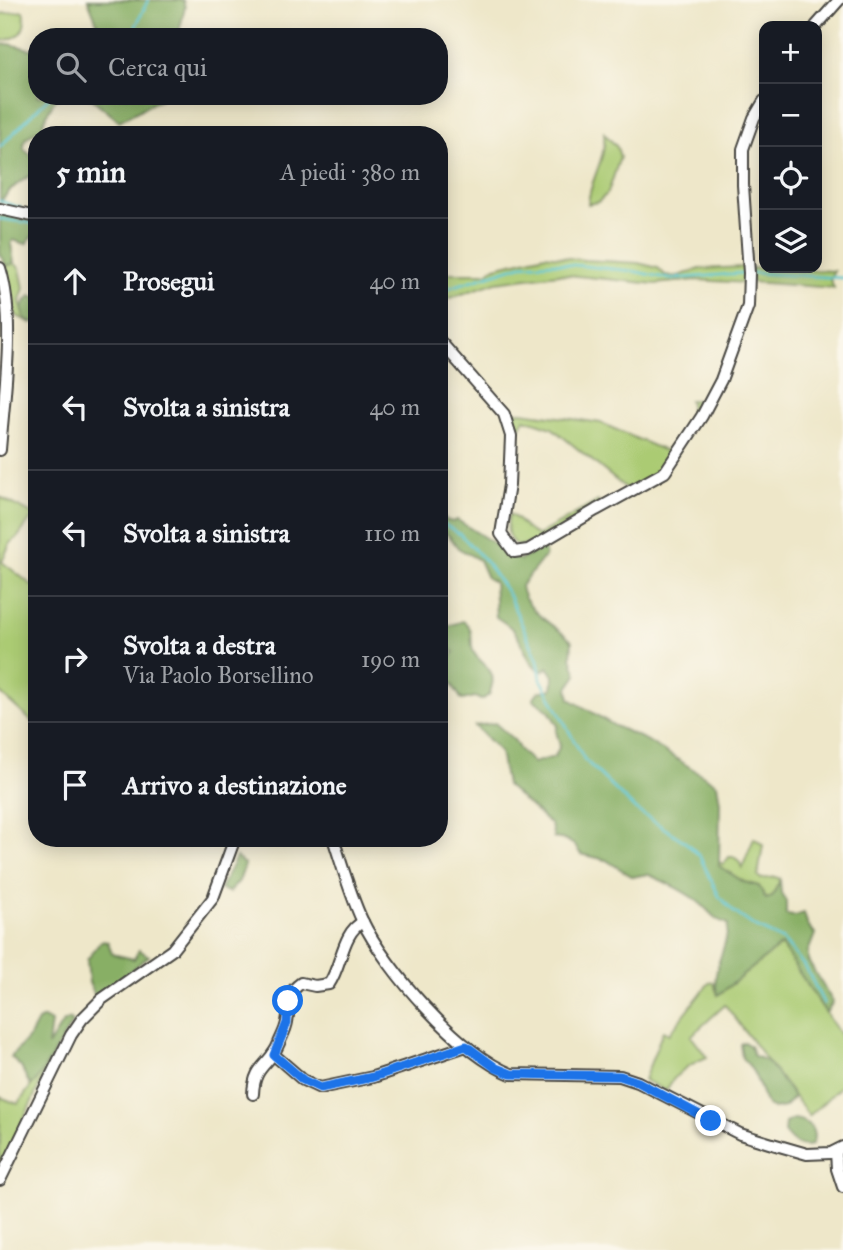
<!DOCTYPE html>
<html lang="it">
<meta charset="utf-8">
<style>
:root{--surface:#171b24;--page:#242831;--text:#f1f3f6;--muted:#9ea1a6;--line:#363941}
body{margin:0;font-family:"IM FELL Great Primer",serif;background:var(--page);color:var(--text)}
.controls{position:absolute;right:21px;top:21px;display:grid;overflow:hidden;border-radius:14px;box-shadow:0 4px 18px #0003}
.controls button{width:63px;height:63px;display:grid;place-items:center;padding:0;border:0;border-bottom:2px solid var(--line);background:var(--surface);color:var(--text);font:35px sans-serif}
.stop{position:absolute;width:21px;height:21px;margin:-16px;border:5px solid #1a73e8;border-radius:50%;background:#fff}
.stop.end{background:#1a73e8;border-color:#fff;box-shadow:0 2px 7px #0008}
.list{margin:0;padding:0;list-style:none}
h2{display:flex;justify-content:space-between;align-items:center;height:91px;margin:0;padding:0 28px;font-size:30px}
h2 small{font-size:23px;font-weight:400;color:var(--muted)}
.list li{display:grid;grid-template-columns:46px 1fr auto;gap:21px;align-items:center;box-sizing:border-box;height:126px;padding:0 28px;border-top:2px solid var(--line)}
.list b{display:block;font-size:26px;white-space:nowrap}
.list p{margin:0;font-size:23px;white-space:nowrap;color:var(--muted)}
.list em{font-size:23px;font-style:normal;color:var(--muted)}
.icon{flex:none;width:38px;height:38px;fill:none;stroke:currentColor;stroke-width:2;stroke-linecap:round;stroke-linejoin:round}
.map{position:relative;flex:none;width:843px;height:1250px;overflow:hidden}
.search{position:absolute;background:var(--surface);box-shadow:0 4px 18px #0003;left:28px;top:28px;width:420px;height:77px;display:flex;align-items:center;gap:18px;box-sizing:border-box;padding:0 24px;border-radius:28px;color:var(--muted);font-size:26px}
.panel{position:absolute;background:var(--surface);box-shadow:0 4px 18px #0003;left:28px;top:126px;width:420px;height:721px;border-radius:28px}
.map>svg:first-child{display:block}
.green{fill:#abcb73;stroke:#6b7b4f;stroke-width:2}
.forest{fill:#88af65;stroke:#5a6d48;stroke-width:2}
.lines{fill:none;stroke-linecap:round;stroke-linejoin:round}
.stream{stroke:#59c5d2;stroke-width:2.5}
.minor-casing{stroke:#484743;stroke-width:14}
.minor{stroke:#fff;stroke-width:10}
.route{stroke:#1a73e8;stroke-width:9}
</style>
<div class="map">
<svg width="843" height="1250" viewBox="0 0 843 1250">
<rect width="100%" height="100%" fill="#fbf7ec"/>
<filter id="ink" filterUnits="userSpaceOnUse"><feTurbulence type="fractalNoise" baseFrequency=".0143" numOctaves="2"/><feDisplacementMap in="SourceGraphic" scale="14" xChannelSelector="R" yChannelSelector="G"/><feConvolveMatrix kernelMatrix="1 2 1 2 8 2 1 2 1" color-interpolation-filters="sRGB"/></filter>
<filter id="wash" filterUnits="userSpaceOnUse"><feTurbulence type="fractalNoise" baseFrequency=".00686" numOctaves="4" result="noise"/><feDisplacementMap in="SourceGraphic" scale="28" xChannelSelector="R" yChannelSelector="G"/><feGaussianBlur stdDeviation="1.57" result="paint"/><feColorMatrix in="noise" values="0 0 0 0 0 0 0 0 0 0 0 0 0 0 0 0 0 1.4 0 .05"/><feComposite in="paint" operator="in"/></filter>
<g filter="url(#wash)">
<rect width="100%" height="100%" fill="#eee7c9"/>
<g class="green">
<path d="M23,11C29,31 18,39 0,41V14Z"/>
<path d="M604,133L617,147L620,157L608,193L598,202L588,204C590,178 607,159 604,133Z"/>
<path d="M545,255L584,260L638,263L658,268L665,275L675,277L700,269L744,267L745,283L696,280L655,284L558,274L496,282L439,302V273H486L495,267Z"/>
<path d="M14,263L20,268L24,288L20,301L27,321C24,319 20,318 17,316C12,311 7,274 5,265Z"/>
<path d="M751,268L834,271L830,279L834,288L752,282Z"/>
<path d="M732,350L695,418L662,470L628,490L552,428L525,419L521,426L512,428L508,415L509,412H522L601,423L665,451C678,438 696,419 689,400H700Z"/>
<path d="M0,497L34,515L17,538L10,543L2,562L37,589V726L0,693Z"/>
<path d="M598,501L601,505L536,542L518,546C505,539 507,526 509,514C521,519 525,532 538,535Z"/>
<path d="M754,838L763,845L758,876L761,879L777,877L780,880L772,897L766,899L759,886L744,882L719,866V862L723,864L729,857H734L739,861L742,868Z"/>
<path d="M781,945L843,1039V1084L809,1116L725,1005L691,1036L707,1057C688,1065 675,1073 666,1091L644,1080L663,1031L669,1034L709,983L713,982L718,995Z"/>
<path d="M54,1054L0,1170V1097L18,1104Z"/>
</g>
<g class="forest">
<path d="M88,0H183L185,7L178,37H92L99,28Z"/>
<path d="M9,44L30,49L37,48V96H166L119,121L91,98L66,97L56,99C50,107 45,118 42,127C33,136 23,134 24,149L37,161V172C23,179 8,190 0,203V45Z"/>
<path d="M0,214L37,222V234L33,235L26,244L13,240L11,244L14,263L10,265H5L0,253Z"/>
<path d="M31,296L37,298V322L31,323L25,318L22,308L27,299Z"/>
<path d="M439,512L446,520L453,522L457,520L520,560L545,547V556L521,586C524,611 555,625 572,641L571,657L577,675L568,688L570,699L615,726L646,740L717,784L720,802L719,866L744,882L759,886L766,899L772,897L780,880L781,893L786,901V915L795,916L804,913L808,926L815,934L808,952V961L833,1002L826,1013L781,945L718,995C709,969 728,950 728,924C713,919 713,915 702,905C690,894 664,881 649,875C644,874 638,876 633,877L606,860L581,854L574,845L566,840L554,838L551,825L506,785L500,752L475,726L495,723L515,741L519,749L533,763L554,757L560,746L556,731L558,726L549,711L533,699L538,692L552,689L554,676L548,667L543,671C527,667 524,643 514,631C509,625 502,621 496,617L494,582L487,578L479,560L458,548L450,537L439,527Z"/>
<path d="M463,621C476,630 469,638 473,651C477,660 487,664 491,673C495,680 491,688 489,695L481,700L475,697L462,700L450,681L439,671V660L443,663L448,662L454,652L439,639L440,631L448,626Z"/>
<path d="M236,857L245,865L239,881L229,892L220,889Z"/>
<path d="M101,941L108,942L112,954L134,959L139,950L149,956L96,998L89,983L87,960Z"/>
<path d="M44,1018L51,1022L48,1046L63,1022L70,1019L72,1023L36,1082L30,1085L21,1067L11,1057L30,1036L38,1021Z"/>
<path d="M744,1042L750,1046L754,1056L767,1061L794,1097L784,1107L774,1109L768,1106C758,1089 758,1072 742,1058L740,1044Z"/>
<path d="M794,1119C809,1121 818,1130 812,1145C799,1149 791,1141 784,1132L785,1123Z"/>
</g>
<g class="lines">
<g class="stream">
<path d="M131,37L148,0"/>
<path d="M0,147L50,96"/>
<path d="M0,201L21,208"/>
<path d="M0,219L37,224"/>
<path d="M752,273L843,278"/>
<path d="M439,291L521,265L554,263L633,271L670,279L744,273"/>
<path d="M439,521L461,535L487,563L508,594L538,660L541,679L584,759L636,810L684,841L699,855L719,896L734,912L754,926L783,940L806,968L824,1004"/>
</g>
</g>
</g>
<g filter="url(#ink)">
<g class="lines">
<g class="minor-casing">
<g id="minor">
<path d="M816,26L839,0"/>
<path d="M0,209L37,217"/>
<path d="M0,268C16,319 4,396 0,450"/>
<path d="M439,340L504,414L511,436L509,485L501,534L514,552L528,550L596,510L665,472L702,416L721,380L748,306L749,273L743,185V149L754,118L764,101"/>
<path d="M333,838C342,865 350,894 362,920C386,970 459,1053 511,1074L620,1076L638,1082L740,1134L769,1143L807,1154L831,1153L843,1147"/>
<path d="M273,1054L303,1080L320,1088L373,1077L466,1046"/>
<path d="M253,1094C254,1064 270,1066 279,1043C282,1036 286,1029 287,1022C291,1004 283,996 301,983L315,986L329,984C342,965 342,932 363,922"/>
<path d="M836,1152L837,1169L843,1187"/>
<path d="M0,1180L71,1035L82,1019L102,999L172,950L213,898L235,838"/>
</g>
</g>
<use href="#minor" class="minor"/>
</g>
</g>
<g class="lines" filter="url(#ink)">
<path class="route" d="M288,1001L287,1023L274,1055L303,1080L320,1088L373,1077L466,1046L496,1068L511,1074L620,1076L638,1082L711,1121"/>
</g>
</svg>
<div class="controls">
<button>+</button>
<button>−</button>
<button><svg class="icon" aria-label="locate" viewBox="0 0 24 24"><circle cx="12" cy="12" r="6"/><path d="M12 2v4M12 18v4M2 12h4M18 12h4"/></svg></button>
<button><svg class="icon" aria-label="layers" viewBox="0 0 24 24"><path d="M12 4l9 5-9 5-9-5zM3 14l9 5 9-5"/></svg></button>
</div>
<div class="stop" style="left:288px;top:1001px"></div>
<div class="stop end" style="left:711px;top:1121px"></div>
<div class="search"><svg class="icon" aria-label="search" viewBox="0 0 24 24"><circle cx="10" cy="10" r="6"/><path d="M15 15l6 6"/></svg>Cerca qui</div>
<section class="panel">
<h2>5 min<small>A piedi · 380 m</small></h2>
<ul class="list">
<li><svg class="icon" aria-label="ahead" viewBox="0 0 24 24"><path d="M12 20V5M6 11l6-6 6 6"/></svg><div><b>Prosegui</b></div><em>40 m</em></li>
<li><svg class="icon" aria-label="left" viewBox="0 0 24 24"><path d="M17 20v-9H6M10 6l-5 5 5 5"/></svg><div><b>Svolta a sinistra</b></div><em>40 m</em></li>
<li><svg class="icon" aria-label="left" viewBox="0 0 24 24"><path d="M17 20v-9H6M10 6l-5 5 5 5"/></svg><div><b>Svolta a sinistra</b></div><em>110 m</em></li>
<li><svg class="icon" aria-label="right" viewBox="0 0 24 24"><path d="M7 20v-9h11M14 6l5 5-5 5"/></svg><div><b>Svolta a destra</b><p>Via Paolo Borsellino</p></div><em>190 m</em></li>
<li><svg class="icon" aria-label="arrive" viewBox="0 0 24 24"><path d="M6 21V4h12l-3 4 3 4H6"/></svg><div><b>Arrivo a destinazione</b></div></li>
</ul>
</section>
</div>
